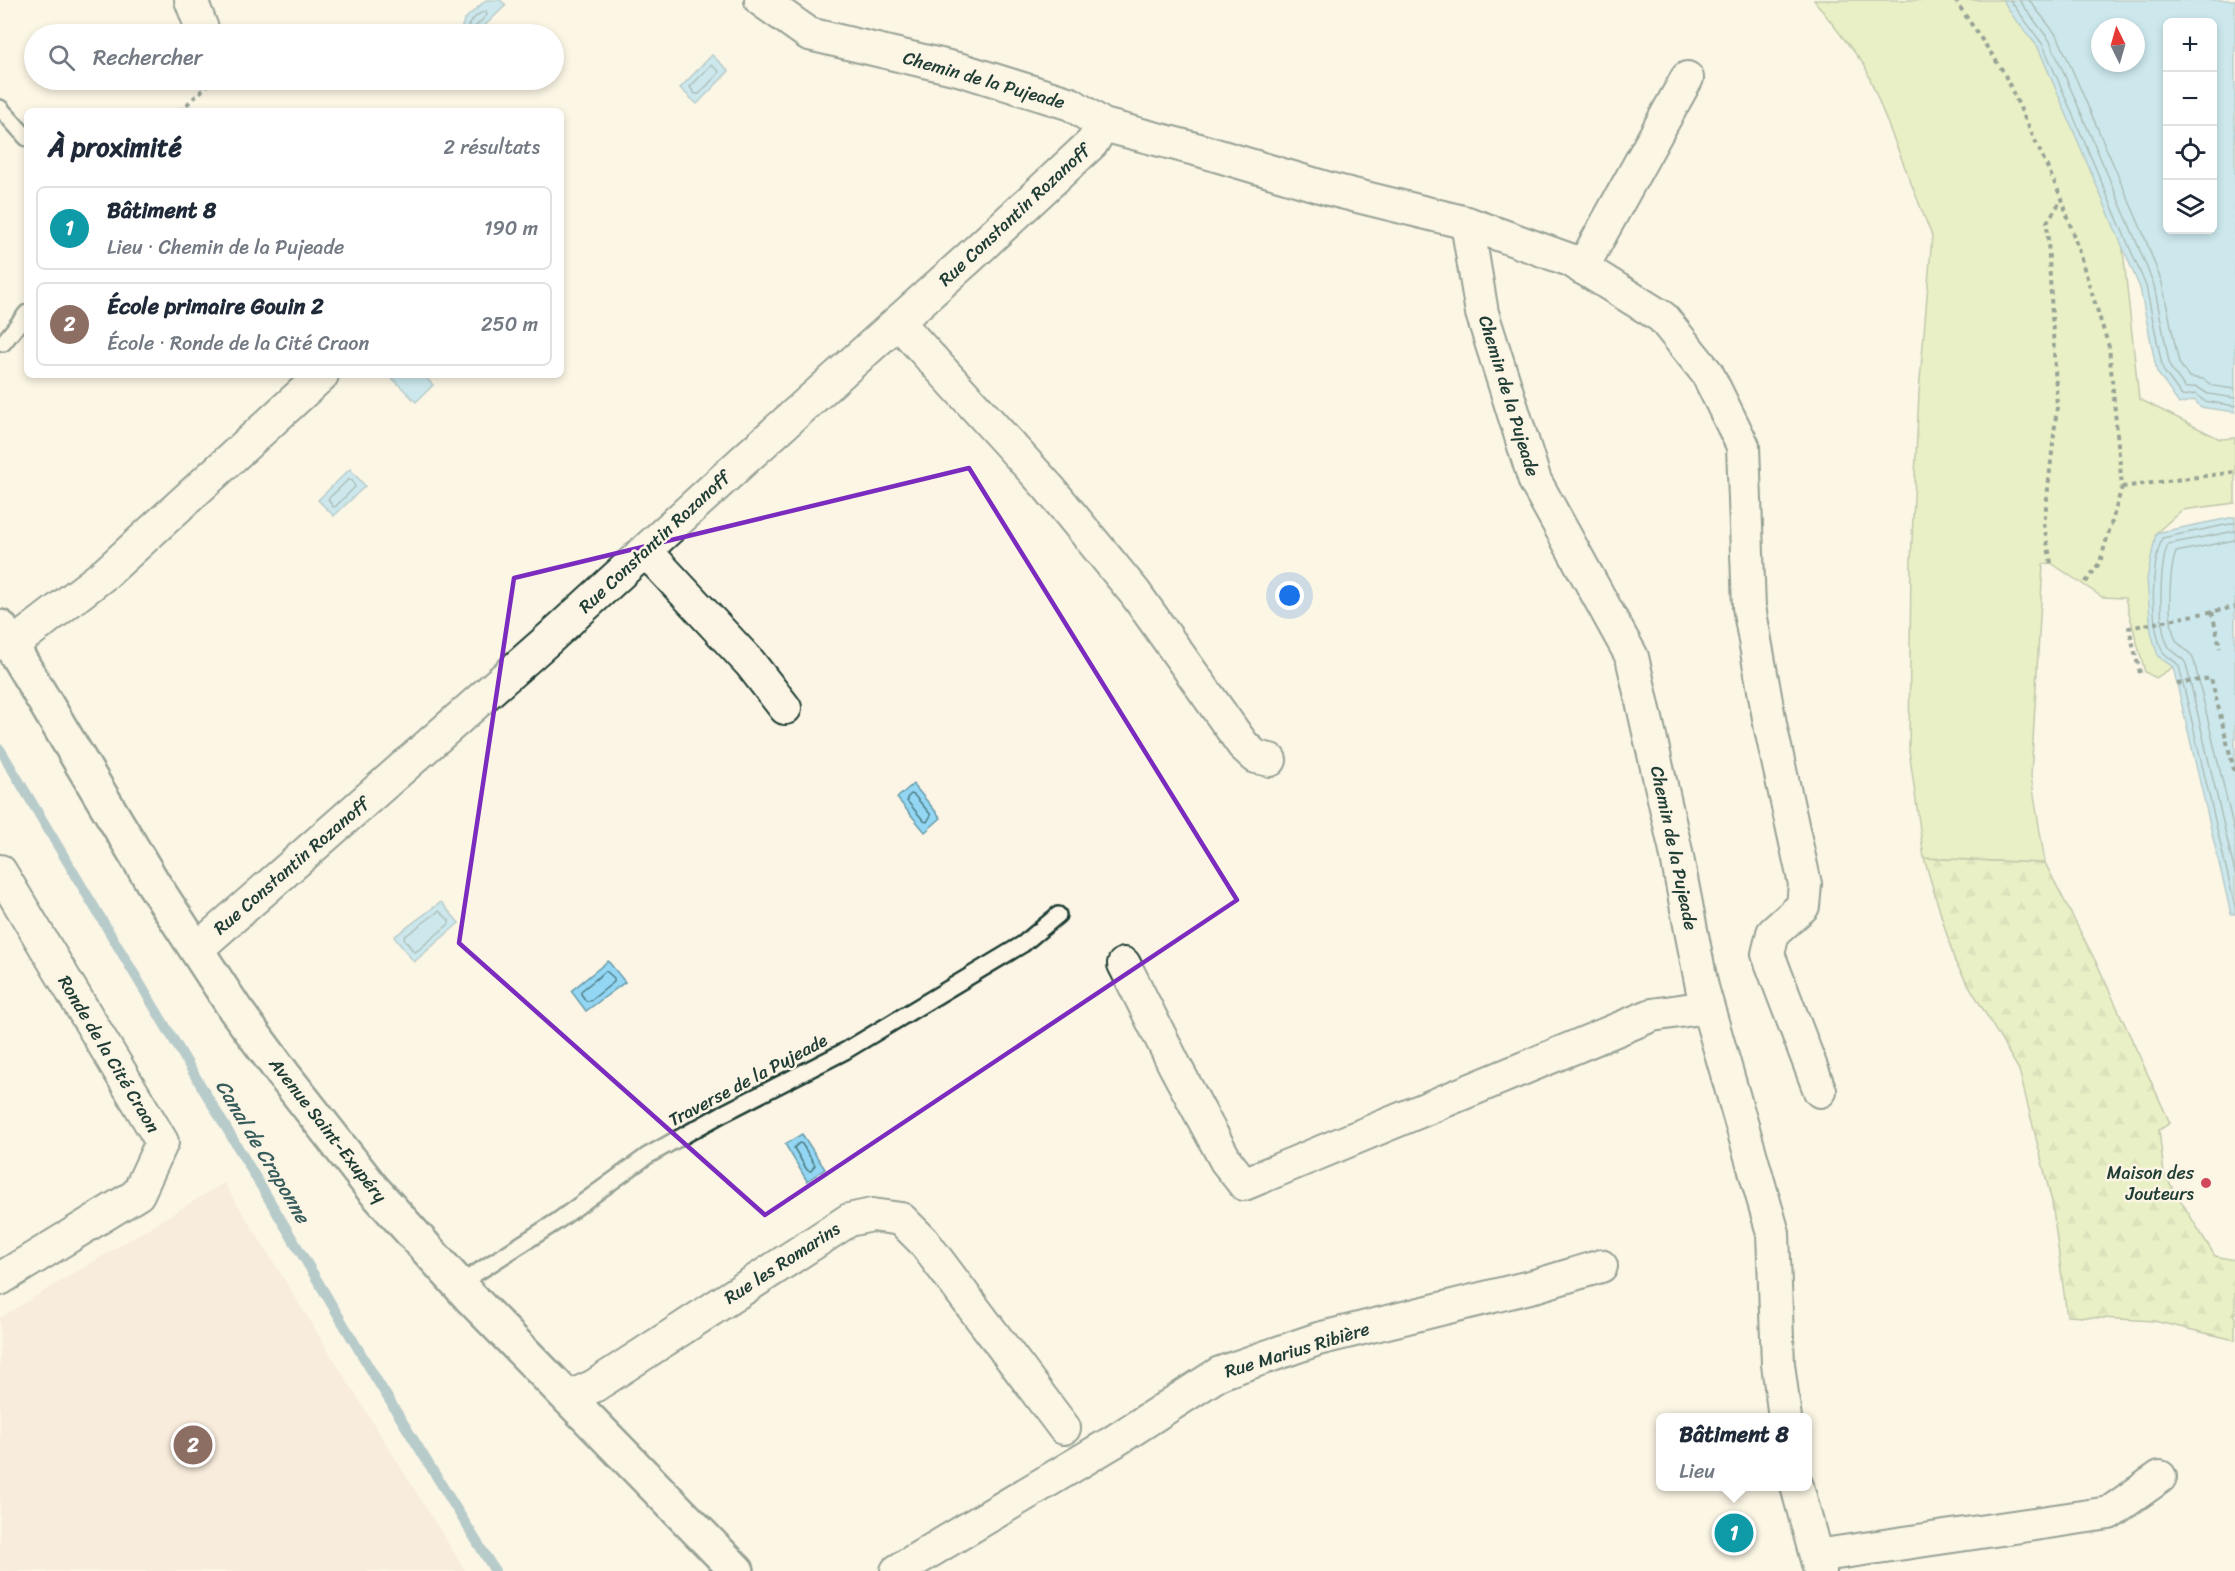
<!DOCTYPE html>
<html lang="fr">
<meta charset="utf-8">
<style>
:root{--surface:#fff;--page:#f6f6f7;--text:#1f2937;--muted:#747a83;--line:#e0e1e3;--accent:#db2777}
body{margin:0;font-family:Sriracha,sans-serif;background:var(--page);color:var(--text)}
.controls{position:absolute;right:18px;top:18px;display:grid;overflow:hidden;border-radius:9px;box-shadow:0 3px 9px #0003}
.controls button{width:54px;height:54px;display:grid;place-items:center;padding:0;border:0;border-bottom:2px solid var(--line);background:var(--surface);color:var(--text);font:30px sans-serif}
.compass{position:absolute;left:2091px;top:18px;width:54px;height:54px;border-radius:50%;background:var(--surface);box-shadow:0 3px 9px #0003;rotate:355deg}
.you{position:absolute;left:1290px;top:596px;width:21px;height:21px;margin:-15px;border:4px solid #fff;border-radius:50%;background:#1a73e8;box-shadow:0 0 0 9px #1a73e833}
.badge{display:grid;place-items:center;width:39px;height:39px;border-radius:50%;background:var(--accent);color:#fff;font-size:20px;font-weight:700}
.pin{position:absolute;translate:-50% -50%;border:3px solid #fff;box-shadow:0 2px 6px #0006}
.popup{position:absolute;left:1656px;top:1413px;width:156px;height:78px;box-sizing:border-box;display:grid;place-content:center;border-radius:9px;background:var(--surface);filter:drop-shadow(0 2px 4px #0005);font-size:20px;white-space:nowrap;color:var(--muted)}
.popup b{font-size:22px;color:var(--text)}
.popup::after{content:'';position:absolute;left:50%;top:100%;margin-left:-12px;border:12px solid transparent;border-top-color:var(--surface)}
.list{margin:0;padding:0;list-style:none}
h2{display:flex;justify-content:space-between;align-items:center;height:78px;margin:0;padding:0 24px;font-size:26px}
h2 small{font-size:20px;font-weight:400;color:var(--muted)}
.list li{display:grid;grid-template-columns:39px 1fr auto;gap:18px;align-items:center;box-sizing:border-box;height:84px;margin:0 12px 12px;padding:0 12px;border:2px solid var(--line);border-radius:9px}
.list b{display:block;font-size:22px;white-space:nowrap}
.list p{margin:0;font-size:20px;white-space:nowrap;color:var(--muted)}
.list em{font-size:20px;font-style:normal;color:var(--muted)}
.icon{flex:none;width:33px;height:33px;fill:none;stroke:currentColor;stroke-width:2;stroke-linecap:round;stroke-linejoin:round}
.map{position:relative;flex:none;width:2235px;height:1571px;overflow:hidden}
.search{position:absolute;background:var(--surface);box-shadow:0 3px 9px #0003;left:24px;top:24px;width:540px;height:66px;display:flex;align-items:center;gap:15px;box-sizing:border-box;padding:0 21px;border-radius:33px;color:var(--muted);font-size:22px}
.panel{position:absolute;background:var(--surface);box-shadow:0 3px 9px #0003;left:24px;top:108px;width:540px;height:270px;border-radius:9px}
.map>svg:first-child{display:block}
.built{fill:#f4dfd0}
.forest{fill:url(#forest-firs);stroke:#7a9368;stroke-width:1.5}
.green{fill:#d4e99d;stroke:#7a9368;stroke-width:1.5}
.water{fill:#93d7f5;stroke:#6599a8;stroke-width:1.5;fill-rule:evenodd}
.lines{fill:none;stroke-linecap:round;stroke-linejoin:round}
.shore{stroke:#4d7b81;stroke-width:1.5}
.stream{stroke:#6599a8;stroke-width:10}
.service-casing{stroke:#1f3d34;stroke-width:20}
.minor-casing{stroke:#1f3d34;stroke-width:36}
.secondary-casing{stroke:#1f3d34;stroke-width:38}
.path{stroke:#1f3d34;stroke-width:4;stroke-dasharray:4.5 4.5;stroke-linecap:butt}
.service{stroke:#fcf5e5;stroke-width:15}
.minor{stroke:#fcf5e5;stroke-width:32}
.secondary{stroke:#fcf5e5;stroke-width:33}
.marked{fill:none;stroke:#7b2cbf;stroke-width:4.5;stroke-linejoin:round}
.poi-dot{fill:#d1495b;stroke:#fcf5e5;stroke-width:2}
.labels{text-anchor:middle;stroke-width:5;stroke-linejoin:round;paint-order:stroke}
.street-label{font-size:18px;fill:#1f3d34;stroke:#fcf5e5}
.poi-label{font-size:18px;fill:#1f3d34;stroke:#fcf5e5;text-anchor:end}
.water-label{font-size:20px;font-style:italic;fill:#365c5b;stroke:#fcf5e5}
</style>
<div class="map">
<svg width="2235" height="1571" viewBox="0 0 2235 1571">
<defs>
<pattern id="forest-firs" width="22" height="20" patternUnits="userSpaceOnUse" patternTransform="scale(1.5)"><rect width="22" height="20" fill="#d4e99d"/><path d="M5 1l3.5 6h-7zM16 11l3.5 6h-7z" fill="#b6c988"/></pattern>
</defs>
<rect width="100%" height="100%" fill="#fcf5e5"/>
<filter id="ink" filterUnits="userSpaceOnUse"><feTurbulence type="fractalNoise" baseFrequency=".0167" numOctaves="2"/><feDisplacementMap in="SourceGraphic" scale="12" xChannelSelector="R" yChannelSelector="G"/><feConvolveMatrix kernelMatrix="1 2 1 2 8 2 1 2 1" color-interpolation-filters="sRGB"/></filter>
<g filter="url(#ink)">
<path class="built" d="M224,1183L465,1571H0V1318Z"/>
<path class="forest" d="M1924,858L2045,863L2099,968L2170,1123L2159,1130L2164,1174L2215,1256L2235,1260V1313H2233L2235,1318V1340L2154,1321L2067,1316L2052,1202L2019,1070L1955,962Z"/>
<path class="green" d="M1814,0H2003L2038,47L2122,241L2139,399L2220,439L2235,438V503L2182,510L2156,533L2158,656L2173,667L2156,678L2145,672L2125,598L2102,597L2051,563L2043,564L2031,776L2045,863L1924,858L1909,750L1911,561L1919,393L1932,236L1865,66Z"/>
<g class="water">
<path d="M486,0H500L506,5L476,34H461L460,33L464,20Z"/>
<path d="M2003,0H2235V412L2200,407L2195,400L2179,404L2157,372L2140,288L2038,47L2012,15ZM2168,22H2212V230H2168ZM2100,27H2136V63H2100Z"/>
<path d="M712,55L729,71L697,104L680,88Z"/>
<path d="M389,375H423L433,385L416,402Z"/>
<path d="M350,469L365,486L334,516L318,500Z"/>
<path d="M2235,517V914H2231L2173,667L2158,656L2151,632L2147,579L2156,533Z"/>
<path d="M913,784L941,818L925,832L897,798Z"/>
<path d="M441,902L459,923L414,962L394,937Z"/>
<path d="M608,961L625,982L586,1011L571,991Z"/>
<path d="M802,1134L825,1169L807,1181L785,1144Z"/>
</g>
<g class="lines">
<g class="shore">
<path d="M2010,0L2043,45L2146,286L2163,370L2182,396L2196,394L2204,401L2235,406"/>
<path d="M2019,0L2050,41L2134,236L2154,285L2170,367L2185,388L2197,387L2208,394L2235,398"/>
<path d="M2029,0L2058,37L2143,233L2162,283L2179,363L2189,377L2203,379L2213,386L2235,389"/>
<path d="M465,34C467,24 476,14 486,11L487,15L474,28L473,34"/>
<path d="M711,65L718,70L719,73L699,94H695L690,87Z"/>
<path d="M348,480H352L355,487L336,506L333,507L328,499Z"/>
<path d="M2235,523L2162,538C2151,567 2150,621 2162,650C2165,657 2174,659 2179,666L2235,906"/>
<path d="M2235,531L2168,544C2160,564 2157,628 2169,647C2174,654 2182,655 2186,664L2235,873"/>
<path d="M2235,540L2176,552C2169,571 2167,622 2176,640C2181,648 2191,651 2194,661L2235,834"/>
<path d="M911,794L914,795L931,815L927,822L924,821L907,801V798Z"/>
<path d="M439,911L449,920V924L417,951L414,952L405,940L404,937Z"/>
<path d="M606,971L614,978V982L590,1001H586L581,994V991Z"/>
<path d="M799,1143L802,1144L815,1165L811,1171L807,1170L794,1148Z"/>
</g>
<path class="stream" d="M0,749L378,1382L495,1571"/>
<g class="service-casing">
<g id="service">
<path d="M0,108L27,138"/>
<path d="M3,343L27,313"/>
<path d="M458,1283L470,1277L556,1222L647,1156L722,1114L845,1051L1023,944L1058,915"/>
</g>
</g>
<g class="minor-casing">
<g id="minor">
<path d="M191,0L204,34"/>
<path d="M761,0L809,34L962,70L1071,104L1103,125L1199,150L1333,190L1467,223L1570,260L1662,317L1707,373L1743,446L1749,607L1771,729L1805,884L1803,906L1773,933L1768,954L1820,1091"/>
<path d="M1467,223L1482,313L1535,481L1632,657L1675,847L1702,987L1773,1233L1778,1364L1785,1418"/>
<path d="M1582,268L1687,78"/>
<path d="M898,322L1049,488L1135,593L1243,745L1256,757L1270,760"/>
<path d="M641,554L656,562L750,663L785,708"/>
<path d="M11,646L106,573L322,375"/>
<path d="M0,871L162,1142L138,1194L0,1279"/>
<path d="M196,950L551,637L744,460L970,257L1092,143L1103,125"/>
<path d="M1124,964L1176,1068L1226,1161L1244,1184L1652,1015L1707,1007"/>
<path d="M568,1398L594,1386L849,1220L872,1215L901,1219L923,1241L1064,1428"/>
<path d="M1797,1486L1820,1571"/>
<path d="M1816,1556L2109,1513L2160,1477"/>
<path d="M897,1571L1113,1442L1220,1373L1318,1339L1538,1285L1601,1266"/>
</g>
</g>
<g class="secondary-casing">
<path id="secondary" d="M0,627L153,883L235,1009L286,1078L372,1188L470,1297L737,1571"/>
</g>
<g class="path">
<path d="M1955,0L2003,71L2062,199L2109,347L2122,487L2100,562L2084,585"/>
<path d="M180,111L213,80"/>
<path d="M2122,487L2235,472"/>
<path d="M2051,563L2044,525L2057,407L2047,222L2062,199"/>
<path d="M2212,612L2220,648"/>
<path d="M2140,673L2129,628L2235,607"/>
<path d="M2177,684L2211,678L2235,774"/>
</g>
<use href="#service" class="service"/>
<use href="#minor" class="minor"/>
<use href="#secondary" class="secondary"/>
</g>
</g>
<path d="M0 0H2235V1571H0ZM969,468L1237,900L765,1215L459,943L514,578Z" fill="#fcf5e5" fill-opacity=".55" fill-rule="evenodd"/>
<path class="marked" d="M969,468L1237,900L765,1215L459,943L514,578Z"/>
<circle class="poi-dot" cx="2206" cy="1183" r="6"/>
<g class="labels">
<g class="street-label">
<text transform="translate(984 80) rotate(16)" y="6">Chemin de la Pujeade</text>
<text transform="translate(1014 215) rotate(-43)" y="6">Rue Constantin Rozanoff</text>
<text transform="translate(1509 396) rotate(73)" y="6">Chemin de la Pujeade</text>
<text transform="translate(654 542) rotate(-43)" y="6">Rue Constantin Rozanoff</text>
<text transform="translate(1674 848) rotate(78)" y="6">Chemin de la Pujeade</text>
<text transform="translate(291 866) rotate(-41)" y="6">Rue Constantin Rozanoff</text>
<text transform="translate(109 1054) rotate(59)" y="6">Ronde de la Cité Craon</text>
<text transform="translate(748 1080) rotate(-28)" y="6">Traverse de la Pujeade</text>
<text transform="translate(328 1130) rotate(52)" y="6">Avenue Saint-Exupéry</text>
<text transform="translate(782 1263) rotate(-33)" y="6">Rue les Romarins</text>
<text transform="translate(1297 1350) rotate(-17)" y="6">Rue Marius Ribière</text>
</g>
<g class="poi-label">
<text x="2194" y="1179">Maison des<tspan x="2194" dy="21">Jouteurs</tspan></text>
</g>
<g class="water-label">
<text transform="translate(263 1151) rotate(59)" y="7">Canal de Craponne</text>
</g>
</g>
</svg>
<div class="controls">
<button>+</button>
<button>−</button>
<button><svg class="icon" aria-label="locate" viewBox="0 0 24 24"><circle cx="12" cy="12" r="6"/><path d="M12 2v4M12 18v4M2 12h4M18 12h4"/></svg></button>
<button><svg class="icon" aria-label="layers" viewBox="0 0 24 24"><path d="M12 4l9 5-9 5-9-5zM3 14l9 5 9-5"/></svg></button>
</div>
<svg class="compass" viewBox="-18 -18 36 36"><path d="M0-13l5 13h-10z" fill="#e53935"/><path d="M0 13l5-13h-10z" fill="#747a83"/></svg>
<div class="you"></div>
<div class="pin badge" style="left:1734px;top:1533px;background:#0f9aa8">1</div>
<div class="popup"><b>Bâtiment 8</b>Lieu</div>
<div class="pin badge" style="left:193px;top:1445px;background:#8d6e63">2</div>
<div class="search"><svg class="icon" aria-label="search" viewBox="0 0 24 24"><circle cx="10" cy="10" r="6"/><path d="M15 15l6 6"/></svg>Rechercher</div>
<section class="panel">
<h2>À proximité<small>2 résultats</small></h2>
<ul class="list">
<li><span class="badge" style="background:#0f9aa8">1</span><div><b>Bâtiment 8</b><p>Lieu · Chemin de la Pujeade</p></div><em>190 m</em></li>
<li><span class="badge" style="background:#8d6e63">2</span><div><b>École primaire Gouin 2</b><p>École · Ronde de la Cité Craon</p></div><em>250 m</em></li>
</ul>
</section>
</div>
